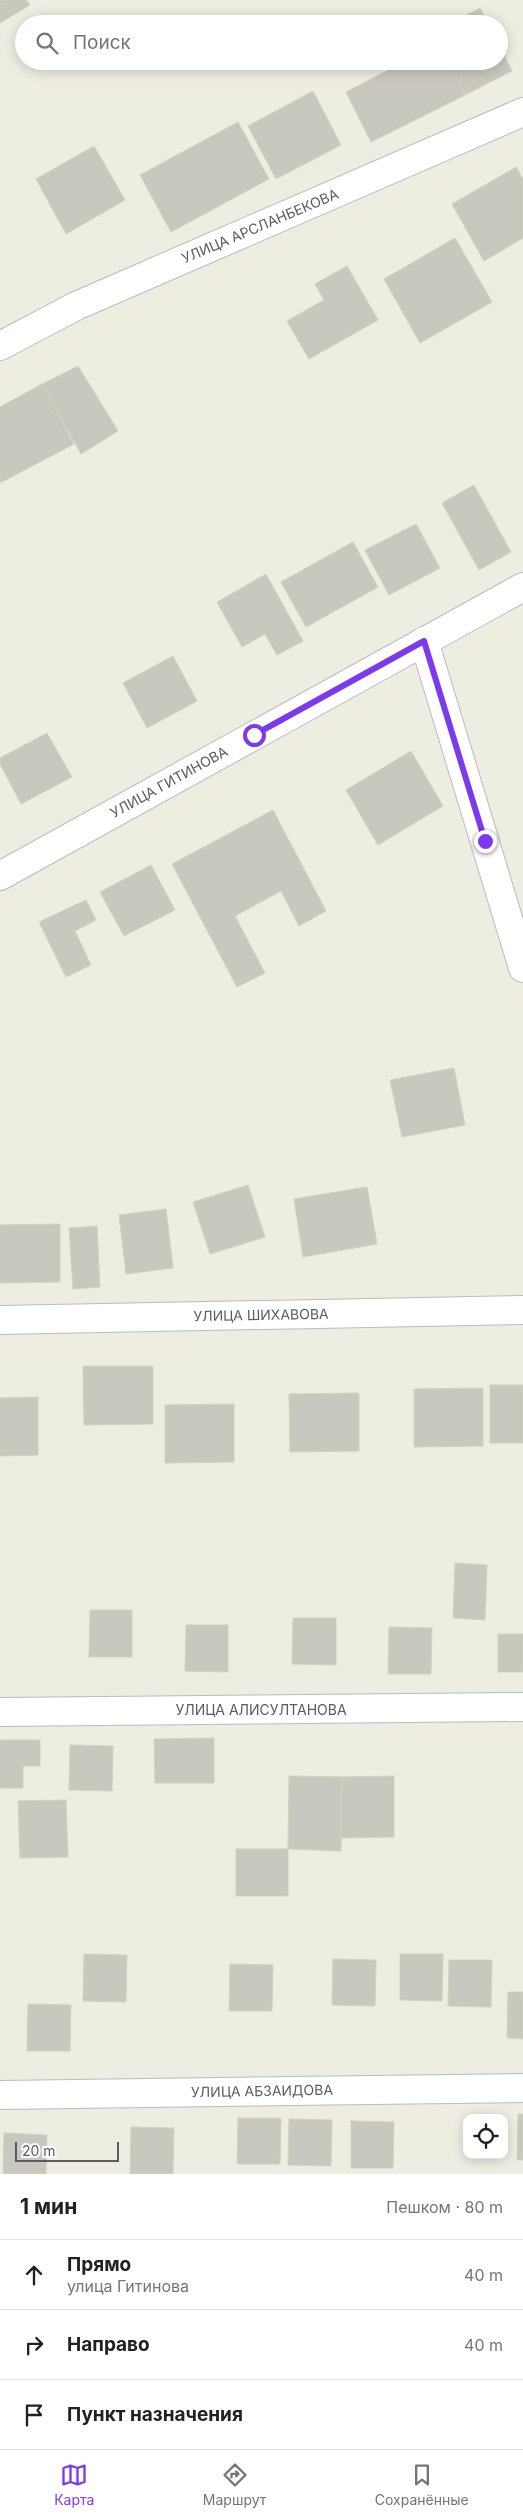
<!DOCTYPE html>
<html lang="ru">
<meta charset="utf-8">
<style>
:root{--surface:#fff;--page:#f6f6f6;--text:#202124;--muted:#757577;--line:#e0e0e0;--accent:#7c3aed}
body{margin:0;font-family:Inter,sans-serif;background:var(--page);color:var(--text)}
.controls{position:absolute;right:15px;bottom:15px;display:grid;overflow:hidden;border-radius:10px;box-shadow:0 2px 12px #0003}
.controls button{width:45px;height:45px;display:grid;place-items:center;padding:0;border:0;border-bottom:1px solid var(--line);background:var(--surface);color:var(--text);font:25px sans-serif}
.scale{position:absolute;left:15px;bottom:12px;width:104px;box-sizing:border-box;padding-left:5px;border:2px solid #5a5c63;border-top:0;font-size:14px;line-height:18px;white-space:nowrap;color:#5a5c63;-webkit-text-stroke:4px #fff;paint-order:stroke}
.stop{position:absolute;width:15px;height:15px;margin:-11px;border:4px solid #7c3aed;border-radius:50%;background:#fff}
.stop.end{background:#7c3aed;border-color:#fff;box-shadow:0 1px 5px #0008}
.list{margin:0;padding:0;list-style:none}
h2{display:flex;justify-content:space-between;align-items:center;height:65px;margin:0;padding:0 20px;font-size:21px}
h2 small{font-size:16px;font-weight:400;color:var(--muted)}
.list li{display:grid;grid-template-columns:32px 1fr auto;gap:15px;align-items:center;box-sizing:border-box;height:70px;padding:0 20px;border-top:1px solid var(--line)}
.list b{display:block;font-size:19px;white-space:nowrap}
.list p{margin:0;font-size:16px;white-space:nowrap;color:var(--muted)}
.list em{font-size:16px;font-style:normal;color:var(--muted)}
.icon{flex:none;width:28px;height:28px;fill:none;stroke:currentColor;stroke-width:2;stroke-linecap:round;stroke-linejoin:round}
.map{position:relative;flex:none;width:523px;height:2174px;overflow:hidden}
.search{position:absolute;background:var(--surface);box-shadow:0 2px 12px #0003;left:15px;right:15px;top:15px;height:55px;display:flex;align-items:center;gap:12px;box-sizing:border-box;padding:0 18px;border-radius:28px;color:var(--muted);font-size:19px}
.sheet{height:275px;background:var(--surface)}
nav{display:flex;justify-content:space-around;align-items:center;box-sizing:border-box;height:70px;border-top:1px solid var(--line);background:var(--surface);font-size:14px;color:var(--muted)}
nav a{display:grid;justify-items:center;gap:2px}
nav .on{color:var(--accent)}
.map>svg:first-child{display:block}
.building{fill:#c8c8be;stroke:#d2d1c0}
.lines{fill:none;stroke-linecap:round;stroke-linejoin:round}
.minor-casing{stroke:#babac1;stroke-width:30}
.minor{stroke:#fff;stroke-width:28}
.route{stroke:#7c3aed;stroke-width:6}
.labels{text-anchor:middle;stroke-width:5;stroke-linejoin:round;paint-order:stroke}
.street-label{font-size:14px;fill:#5a5c63;stroke:#fff}
</style>
<div class="map">
<svg width="523" height="2174" viewBox="0 0 523 2174">
<rect width="100%" height="100%" fill="#edede2"/>
<g class="building">
<path d="M0,0H26L30,5L0,23Z"/>
<path d="M480,8L488,24H449Z"/>
<path d="M499,45L512,71L465,95L448,61H499Z"/>
<path d="M406,61H448L465,95L371,142L346,92Z"/>
<path d="M313,91L341,145L276,179L248,126Z"/>
<path d="M238,122L269,179L171,232L140,175Z"/>
<path d="M94,146L125,200L66,234L36,179Z"/>
<path d="M516,167L523,179V238L484,261L452,204Z"/>
<path d="M455,238L492,302L420,343L384,279Z"/>
<path d="M347,266L378,320L309,359L287,321L324,300L315,284Z"/>
<path d="M78,366L118,431L81,454L42,384Z"/>
<path d="M42,384L74,444L0,483V407Z"/>
<path d="M474,485L511,552L479,570L442,503Z"/>
<path d="M416,524L440,568L389,595L365,550Z"/>
<path d="M353,542L378,587L306,627L281,582Z"/>
<path d="M266,574L303,641L277,655L265,634L242,647L217,602Z"/>
<path d="M173,656L197,701L147,728L123,683Z"/>
<path d="M47,733L72,777L21,804L0,764V758Z"/>
<path d="M411,751L443,806L378,845L346,790Z"/>
<path d="M273,810L326,911L299,926L281,891L235,916L265,973L237,987L172,864Z"/>
<path d="M151,865L175,910L124,936L100,892Z"/>
<path d="M86,900L96,920L75,931L91,965L66,977L39,922Z"/>
<path d="M454,1068L465,1125L402,1137L390,1080Z"/>
<path d="M248,1185L265,1237L210,1254L193,1202Z"/>
<path d="M367,1187L377,1244L303,1257L294,1199Z"/>
<path d="M166,1209L173,1268L126,1274L119,1215Z"/>
<path d="M60,1224V1282L0,1283V1225Z"/>
<path d="M97,1226L100,1287L73,1289L69,1228Z"/>
<path d="M83,1366H153V1424L84,1425Z"/>
<rect x="490" y="1385" width="33" height="58"/>
<path d="M483,1388V1446L414,1447V1389Z"/>
<path d="M359,1393V1451L290,1452L289,1394Z"/>
<path d="M38,1397V1455L0,1456V1398Z"/>
<path d="M234,1404V1462L165,1463V1405Z"/>
<path d="M455,1563L487,1565L485,1620L453,1618Z"/>
<path d="M90,1610H132V1657H89Z"/>
<path d="M293,1618H336V1665L292,1664Z"/>
<path d="M186,1625H228V1672L185,1671Z"/>
<path d="M389,1627L432,1628L431,1674H388Z"/>
<rect x="498" y="1634" width="25" height="38"/>
<path d="M214,1738V1783H155L154,1739Z"/>
<path d="M0,1740H40V1766H23V1788H0Z"/>
<path d="M70,1745L113,1746L112,1791L69,1790Z"/>
<path d="M289,1776L342,1777L341,1851L288,1849Z"/>
<path d="M394,1776V1837L341,1838L342,1777Z"/>
<path d="M66,1800L68,1857L20,1858L18,1801Z"/>
<rect x="236" y="1849" width="52" height="47"/>
<path d="M84,1954L127,1955L126,2002L83,2001Z"/>
<path d="M400,1954H443L442,2001L400,2000Z"/>
<path d="M333,1959L376,1960L375,2006L332,2005Z"/>
<path d="M449,1960H492L491,2007L448,2006Z"/>
<path d="M230,1964L273,1965L272,2011H229Z"/>
<path d="M508,1992H523V2039L507,2038Z"/>
<path d="M28,2004L71,2005L70,2051H27Z"/>
<path d="M518,2114H523V2160H517Z"/>
<path d="M238,2118H281L280,2164H237Z"/>
<path d="M289,2119L332,2120L331,2166L288,2165Z"/>
<path d="M351,2121L394,2122L393,2168H351Z"/>
<path d="M131,2127L174,2128L173,2174H130Z"/>
<path d="M4,2133L47,2135L46,2174H3Z"/>
</g>
<g class="lines">
<g class="minor-casing">
<g id="minor">
<path d="M0,346L76,306L523,112"/>
<path d="M424,641L523,968"/>
<path d="M0,876L523,587"/>
<path d="M0,1320L523,1310"/>
<path d="M0,1712L523,1707"/>
<path d="M0,2095L523,2088"/>
</g>
</g>
<use href="#minor" class="minor"/>
</g>
<g class="lines">
<path class="route" d="M254,735L424,641L485,841"/>
</g>
<g class="labels">
<g class="street-label">
<text transform="translate(260 226) rotate(-23)" y="5">УЛИЦА АРСЛАНБЕКОВА</text>
<text transform="translate(169 782) rotate(-29)" y="5">УЛИЦА ГИТИНОВА</text>
<text transform="translate(261 1315) rotate(-1)" y="5">УЛИЦА ШИХАВОВА</text>
<text x="261" y="1715">УЛИЦА АЛИСУЛТАНОВА</text>
<text transform="translate(262 2091) rotate(-1)" y="5">УЛИЦА АБЗАИДОВА</text>
</g>
</g>
</svg>
<div class="controls">
<button><svg class="icon" aria-label="locate" viewBox="0 0 24 24"><circle cx="12" cy="12" r="6"/><path d="M12 2v4M12 18v4M2 12h4M18 12h4"/></svg></button>
</div>
<div class="scale">20 m</div>
<div class="stop" style="left:254px;top:735px"></div>
<div class="stop end" style="left:485px;top:841px"></div>
<div class="search"><svg class="icon" aria-label="search" viewBox="0 0 24 24"><circle cx="10" cy="10" r="6"/><path d="M15 15l6 6"/></svg>Поиск</div>
</div>
<section class="sheet">
<h2>1 мин<small>Пешком · 80 m</small></h2>
<ul class="list">
<li><svg class="icon" aria-label="ahead" viewBox="0 0 24 24"><path d="M12 20V5M6 11l6-6 6 6"/></svg><div><b>Прямо</b><p>улица Гитинова</p></div><em>40 m</em></li>
<li><svg class="icon" aria-label="right" viewBox="0 0 24 24"><path d="M7 20v-9h11M14 6l5 5-5 5"/></svg><div><b>Направо</b></div><em>40 m</em></li>
<li><svg class="icon" aria-label="arrive" viewBox="0 0 24 24"><path d="M6 21V4h12l-3 4 3 4H6"/></svg><div><b>Пункт назначения</b></div></li>
</ul>
</section>
<nav>
<a class="on"><svg class="icon" aria-label="map" viewBox="0 0 24 24"><path d="M3 6l6-2 6 2 6-2v14l-6 2-6-2-6 2zM9 4v14M15 6v14"/></svg>Карта</a>
<a><svg class="icon" aria-label="directions" viewBox="0 0 24 24"><path d="M12 3l9 9-9 9-9-9zM9 14v-3h6M13 9l2 2-2 2"/></svg>Маршрут</a>
<a><svg class="icon" aria-label="saved" viewBox="0 0 24 24"><path d="M7 4h10v16l-5-4-5 4z"/></svg>Сохранённые</a>
</nav>
